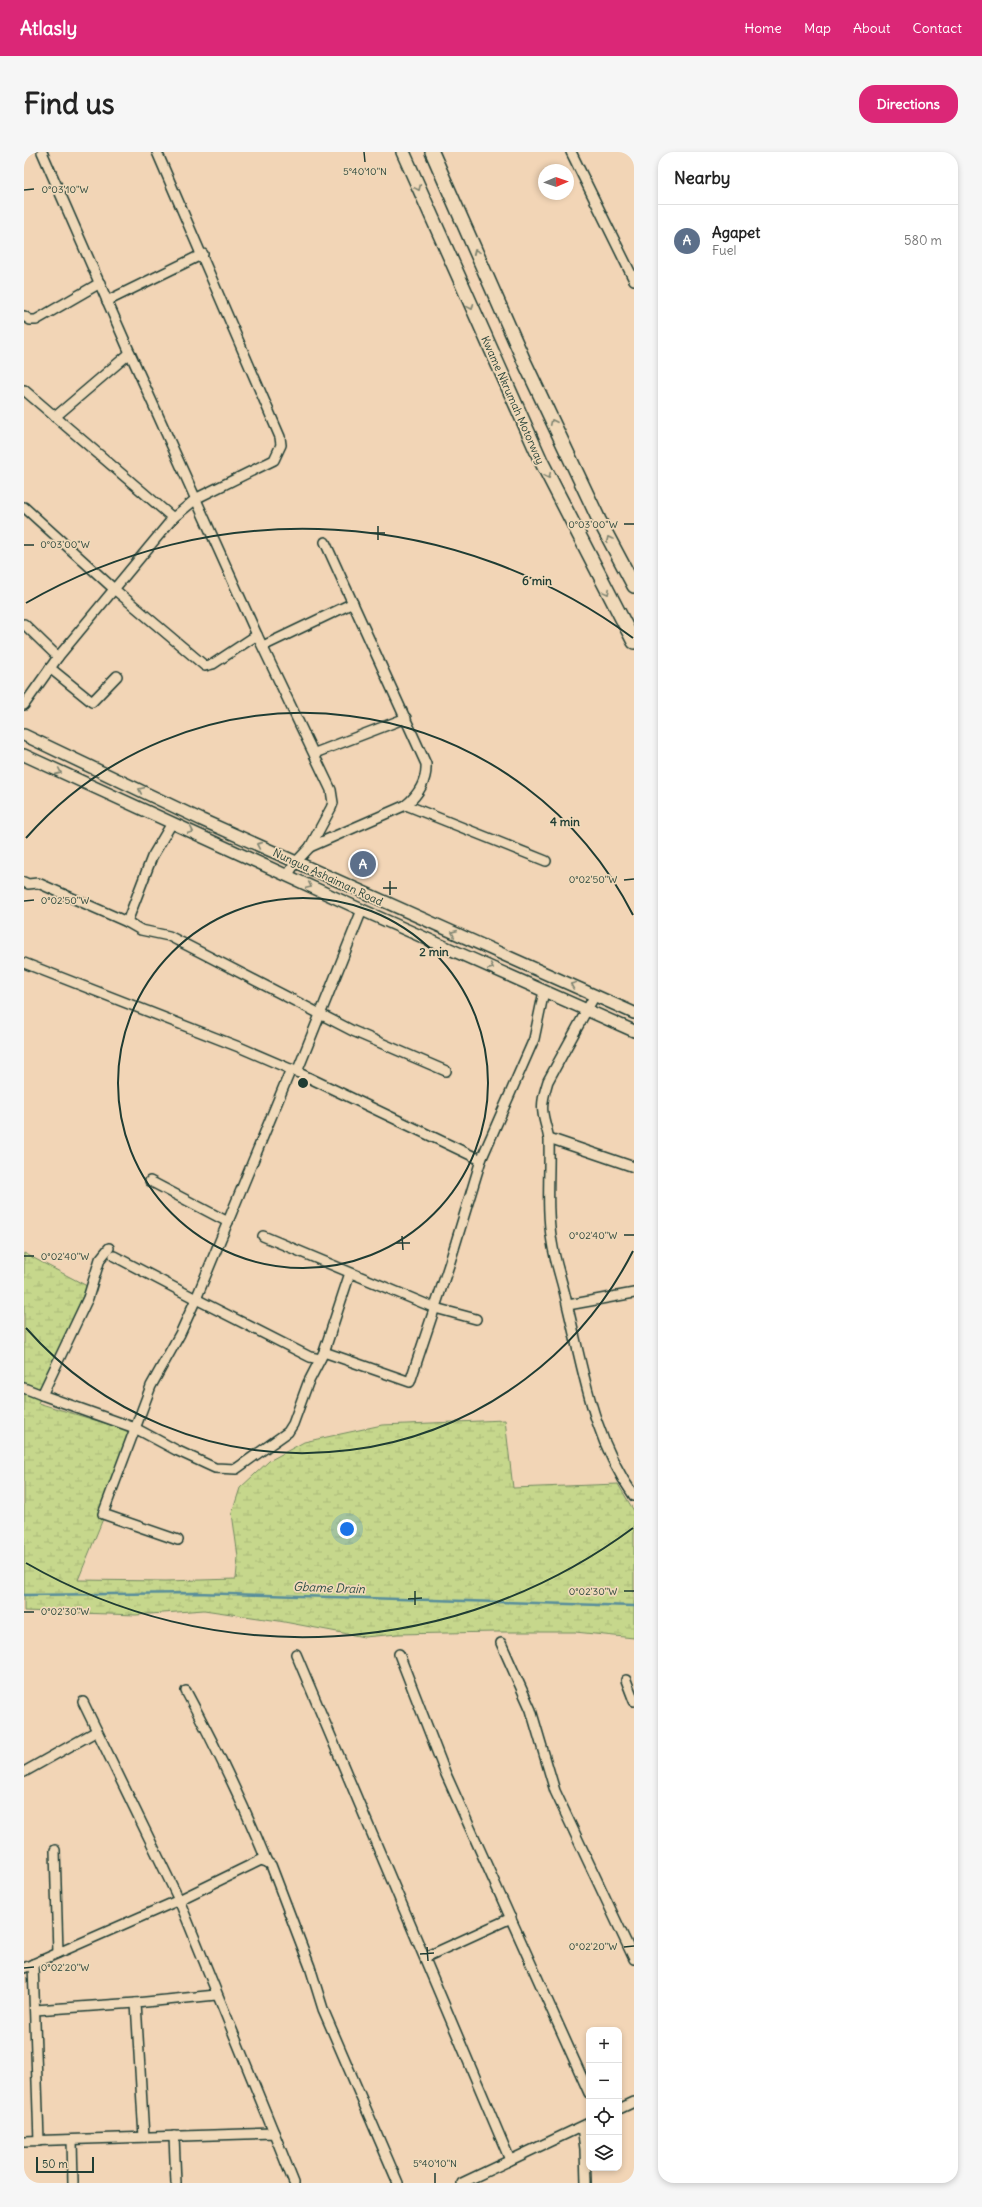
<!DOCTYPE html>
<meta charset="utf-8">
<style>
:root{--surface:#fff;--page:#f6f6f6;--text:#222;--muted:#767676;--line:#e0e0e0;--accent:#db2777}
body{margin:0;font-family:Delius,sans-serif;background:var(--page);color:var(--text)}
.controls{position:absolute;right:12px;bottom:12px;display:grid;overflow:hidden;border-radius:8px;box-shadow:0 2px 6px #0003}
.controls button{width:36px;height:36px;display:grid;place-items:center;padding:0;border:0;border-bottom:1px solid var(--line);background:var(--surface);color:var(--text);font:20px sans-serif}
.compass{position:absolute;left:514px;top:12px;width:36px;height:36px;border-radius:50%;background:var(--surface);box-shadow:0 2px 6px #0003;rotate:88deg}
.scale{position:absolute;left:12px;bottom:10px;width:58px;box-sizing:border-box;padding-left:4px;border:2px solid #1f3d34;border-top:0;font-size:11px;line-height:14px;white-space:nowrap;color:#1f3d34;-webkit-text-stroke:3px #f0d9b9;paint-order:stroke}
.you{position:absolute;left:323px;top:1377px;width:14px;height:14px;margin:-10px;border:3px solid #fff;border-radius:50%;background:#1a73e8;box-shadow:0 0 0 6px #1a73e833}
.badge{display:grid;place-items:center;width:26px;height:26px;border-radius:50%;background:var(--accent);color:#fff;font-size:13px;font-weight:700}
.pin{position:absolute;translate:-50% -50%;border:2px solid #fff;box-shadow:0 1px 4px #0006}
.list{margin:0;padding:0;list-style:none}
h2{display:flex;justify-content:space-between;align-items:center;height:52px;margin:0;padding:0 16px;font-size:17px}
h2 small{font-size:13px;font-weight:400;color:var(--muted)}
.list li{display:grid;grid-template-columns:26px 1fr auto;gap:12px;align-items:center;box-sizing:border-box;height:72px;padding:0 16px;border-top:1px solid var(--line)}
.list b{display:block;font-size:15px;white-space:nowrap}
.list p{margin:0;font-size:13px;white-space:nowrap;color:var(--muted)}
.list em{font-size:13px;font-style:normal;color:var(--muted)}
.icon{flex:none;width:22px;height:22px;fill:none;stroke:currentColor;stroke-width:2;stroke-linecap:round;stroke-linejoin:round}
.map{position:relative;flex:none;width:610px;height:2031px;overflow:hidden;border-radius:16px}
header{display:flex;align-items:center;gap:24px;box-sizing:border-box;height:56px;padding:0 20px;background:var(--accent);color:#fff}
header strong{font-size:19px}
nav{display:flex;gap:22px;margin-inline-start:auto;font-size:14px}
.intro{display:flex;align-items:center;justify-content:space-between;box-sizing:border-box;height:96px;padding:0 24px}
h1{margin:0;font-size:28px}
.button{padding:10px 18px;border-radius:16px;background:var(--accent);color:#fff;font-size:14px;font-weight:700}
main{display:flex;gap:24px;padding:0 24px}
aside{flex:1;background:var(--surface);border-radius:16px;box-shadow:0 2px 6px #0003}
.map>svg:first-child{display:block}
.wetland{fill:url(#wetland-marsh);stroke:#728a60}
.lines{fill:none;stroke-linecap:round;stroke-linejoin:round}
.stream{stroke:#588e9b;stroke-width:2.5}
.minor-casing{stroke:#1f3d34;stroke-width:12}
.major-casing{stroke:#1f3d34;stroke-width:14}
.highway-casing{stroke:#1f3d34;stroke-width:16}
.minor{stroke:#f0d9b9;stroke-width:9}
.major{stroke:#f0d9b9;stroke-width:11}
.highway{stroke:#f0d9b9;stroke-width:13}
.oneway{stroke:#7d8370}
.ticks{fill:none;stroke:#1f3d34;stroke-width:1.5}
.ring{fill:none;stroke:#1f3d34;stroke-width:2}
.labels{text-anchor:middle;stroke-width:3.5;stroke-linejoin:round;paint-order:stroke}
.street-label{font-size:11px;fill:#1f3d34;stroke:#f0d9b9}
.water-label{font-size:12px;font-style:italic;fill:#284a45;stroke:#f0d9b9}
.ticks-label{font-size:10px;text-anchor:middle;fill:#1f3d34;stroke:#f0d9b9;stroke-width:3.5;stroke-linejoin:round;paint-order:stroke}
.centre{fill:#1f3d34;stroke:#f0d9b9;stroke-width:2}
.ring-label{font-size:12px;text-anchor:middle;font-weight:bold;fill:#1f3d34;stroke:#f0d9b9;stroke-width:3.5;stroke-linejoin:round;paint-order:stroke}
</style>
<header>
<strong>Atlasly</strong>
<nav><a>Home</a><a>Map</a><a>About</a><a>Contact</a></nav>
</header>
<div class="intro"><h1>Find us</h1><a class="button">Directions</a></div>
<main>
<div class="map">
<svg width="610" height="2031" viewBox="0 0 610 2031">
<defs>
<pattern id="wetland-marsh" width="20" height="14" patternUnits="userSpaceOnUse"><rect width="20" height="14" fill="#c6d78c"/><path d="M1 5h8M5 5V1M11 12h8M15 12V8" fill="none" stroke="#aab979"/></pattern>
</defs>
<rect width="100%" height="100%" fill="#f2d5b6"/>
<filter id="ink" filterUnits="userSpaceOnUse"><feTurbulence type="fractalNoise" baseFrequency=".025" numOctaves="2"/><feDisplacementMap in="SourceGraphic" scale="8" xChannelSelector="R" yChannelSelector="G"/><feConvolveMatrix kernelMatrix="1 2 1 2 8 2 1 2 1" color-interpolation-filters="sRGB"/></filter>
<g filter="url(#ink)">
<path class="wetland" d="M0,1101L63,1134L14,1251L114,1281L54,1428L142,1429L212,1427L214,1405L208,1361L216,1336L245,1309L280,1290L358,1273L481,1268L489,1336L594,1332L610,1359V1486L551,1480H471L374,1482L340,1485L255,1469L180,1458L112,1463L0,1459Z"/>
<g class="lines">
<path class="stream" d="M0,1443L172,1441L610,1454"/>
<g class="minor-casing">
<g id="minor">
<path d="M18,0L106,201L233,483L307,638L309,651L307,656L286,695L272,710L263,724"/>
<path d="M547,0L610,128"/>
<path d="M83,149L179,102"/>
<path d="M0,164L6,168H12L76,131"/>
<path d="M0,238L149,366"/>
<path d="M31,265L106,201"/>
<path d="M0,355L90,437L181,514L189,512L233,483"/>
<path d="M0,472L34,505"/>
<path d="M239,494L329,451"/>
<path d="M26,516L68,550L93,524"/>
<path d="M0,553L34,505L149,366L173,346L250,308L257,293L256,285L133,0"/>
<path d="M291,601L382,566"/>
<path d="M382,653L522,709"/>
<path d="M286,695L382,653C395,642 403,629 402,612L301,390"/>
<path d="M0,730L4,732L14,731L103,770L117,778L145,784L329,879L422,919"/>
<path d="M103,770L128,705L148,671"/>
<path d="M0,811L215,895L273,920L457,1008L510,887L520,839"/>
<path d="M571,843L524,929C521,939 517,950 519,961C520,970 524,979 525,988C526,1022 522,1056 528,1090C531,1111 539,1131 543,1152C560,1221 568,1284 610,1344"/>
<path d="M273,920L338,758"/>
<path d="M525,986L610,1015"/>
<path d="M126,1029L204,1070"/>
<path d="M239,1084L411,1156L452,1167"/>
<path d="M85,1096L76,1107L64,1146L18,1243L111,1276L152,1298L191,1316L212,1317L264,1280L269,1272L284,1231L300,1200L326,1121"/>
<path d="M90,1104L172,1147L267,917"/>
<path d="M544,1153L610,1141"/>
<path d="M300,1200L386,1230L425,1113L457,1008"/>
<path d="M0,1236L18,1243"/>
<path d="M154,1388L79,1362L127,1234L156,1182L172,1147L286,1205L296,1207"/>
<path d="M477,1491L507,1558L531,1639L610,1807"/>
<path d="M272,1502L486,2008"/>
<path d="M375,1502L421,1620L565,1941"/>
<path d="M602,1528L610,1549"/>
<path d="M162,1539C192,1595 219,1651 243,1710"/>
<path d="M59,1550L155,1748L250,1981"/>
<path d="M0,1620L73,1579"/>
<path d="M31,1698L34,1801"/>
<path d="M402,1805L487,1766"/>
<path d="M9,1812L15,1989"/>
<path d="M0,1816L155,1748L237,1708L243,1710L247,1713L286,1815L299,1857L374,2031"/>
<path d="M11,1858L112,1851"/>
<path d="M595,1957L610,1950"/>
<path d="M558,1975L561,1997L562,2031"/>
<path d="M150,1984L152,2031"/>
<path d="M120,1985L112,1851L192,1843"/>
<path d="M48,1988L49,2031"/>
<path d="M0,1989L250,1981L270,2031"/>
<path d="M438,2031L565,1971"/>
</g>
</g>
<g class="major-casing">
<g id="major">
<path d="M0,583L178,668L610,861"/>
<path d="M0,603L338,758L610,879"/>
</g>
</g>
<g class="highway-casing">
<g id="highway">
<path d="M379,0L517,309L610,490"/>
<path d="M408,0L500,209L575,368L610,434"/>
</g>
</g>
<use href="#minor" class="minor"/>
<use href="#major" class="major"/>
<use href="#highway" class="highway"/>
</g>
<defs><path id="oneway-chevron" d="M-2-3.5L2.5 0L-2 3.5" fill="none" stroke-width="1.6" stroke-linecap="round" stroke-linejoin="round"/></defs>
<g class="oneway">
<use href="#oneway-chevron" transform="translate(394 36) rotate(66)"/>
<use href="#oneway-chevron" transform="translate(452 100) rotate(-114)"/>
<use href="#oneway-chevron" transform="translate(447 155) rotate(66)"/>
<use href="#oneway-chevron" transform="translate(529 270) rotate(-115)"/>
<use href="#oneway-chevron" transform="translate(524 324) rotate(64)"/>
<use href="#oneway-chevron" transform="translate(585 387) rotate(-116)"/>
<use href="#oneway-chevron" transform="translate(583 440) rotate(62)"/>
<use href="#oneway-chevron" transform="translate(35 620) rotate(24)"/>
<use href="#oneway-chevron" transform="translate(117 638) rotate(-155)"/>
<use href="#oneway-chevron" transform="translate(167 679) rotate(25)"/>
<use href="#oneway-chevron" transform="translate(235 693) rotate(-156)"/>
<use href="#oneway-chevron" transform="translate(285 734) rotate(25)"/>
<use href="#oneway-chevron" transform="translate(430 781) rotate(-156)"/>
<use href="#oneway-chevron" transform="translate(467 815) rotate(24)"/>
<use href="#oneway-chevron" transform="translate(549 833) rotate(-157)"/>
</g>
</g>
<path class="ticks" d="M340,0L341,10M0,38L10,37M600,372H610M354,374V388M347,381H361M0,393H10M600,728L610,727M366,729V743M359,736H373M0,749L10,748M600,1083H610M378,1084L379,1098M372,1091H386M0,1104H10M391,1439V1453M600,1439H610M384,1447L398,1446M0,1460H10M403,1795L404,1809M600,1795L610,1794M396,1802L410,1801M0,1816L10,1815M411,2021V2031"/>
<g class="ring">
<circle cx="279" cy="931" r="185"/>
<path d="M609 1099A370 370 0 0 1 2 1176M2 686A370 370 0 0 1 609 763"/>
<path d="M609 1376A554 554 0 0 1 2 1411M2 451A554 554 0 0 1 609 486"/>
</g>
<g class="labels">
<g class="street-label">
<text transform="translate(489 248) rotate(66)" y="4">Kwame Nkrumah Motorway</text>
<text transform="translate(304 725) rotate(25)" y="4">Nungua Ashaiman Road</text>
</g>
<g class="water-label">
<text transform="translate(305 1436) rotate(2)" y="4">Gbame Drain</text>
</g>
</g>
<g class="ticks-label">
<text x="341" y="23">5°40'10"N</text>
<text x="41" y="41">0°03'10"W</text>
<text x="569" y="376">0°03'00"W</text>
<text x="41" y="396">0°03'00"W</text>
<text x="569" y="731">0°02'50"W</text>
<text x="41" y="752">0°02'50"W</text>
<text x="569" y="1087">0°02'40"W</text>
<text x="41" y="1108">0°02'40"W</text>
<text x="569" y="1443">0°02'30"W</text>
<text x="41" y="1463">0°02'30"W</text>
<text x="569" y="1798">0°02'20"W</text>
<text x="41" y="1819">0°02'20"W</text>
<text x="411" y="2015">5°40'10"N</text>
</g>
<circle cx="279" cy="931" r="6" class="centre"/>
<g class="ring-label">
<text x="513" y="433">6 min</text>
<text x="541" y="674">4 min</text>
<text x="410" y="804">2 min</text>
</g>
</svg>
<div class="controls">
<button>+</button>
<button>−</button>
<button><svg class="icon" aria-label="locate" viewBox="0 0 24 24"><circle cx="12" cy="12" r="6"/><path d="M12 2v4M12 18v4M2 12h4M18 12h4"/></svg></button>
<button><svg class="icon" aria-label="layers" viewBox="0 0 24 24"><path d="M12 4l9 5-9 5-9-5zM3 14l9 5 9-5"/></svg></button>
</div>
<svg class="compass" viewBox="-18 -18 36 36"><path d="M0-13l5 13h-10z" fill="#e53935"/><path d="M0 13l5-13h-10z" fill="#767676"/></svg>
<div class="scale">50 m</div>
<div class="you"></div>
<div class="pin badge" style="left:339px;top:712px;background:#5c6f8a">A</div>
</div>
<aside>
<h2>Nearby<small></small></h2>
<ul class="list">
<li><span class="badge" style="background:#5c6f8a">A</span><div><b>Agapet</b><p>Fuel</p></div><em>580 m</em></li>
</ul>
</aside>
</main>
